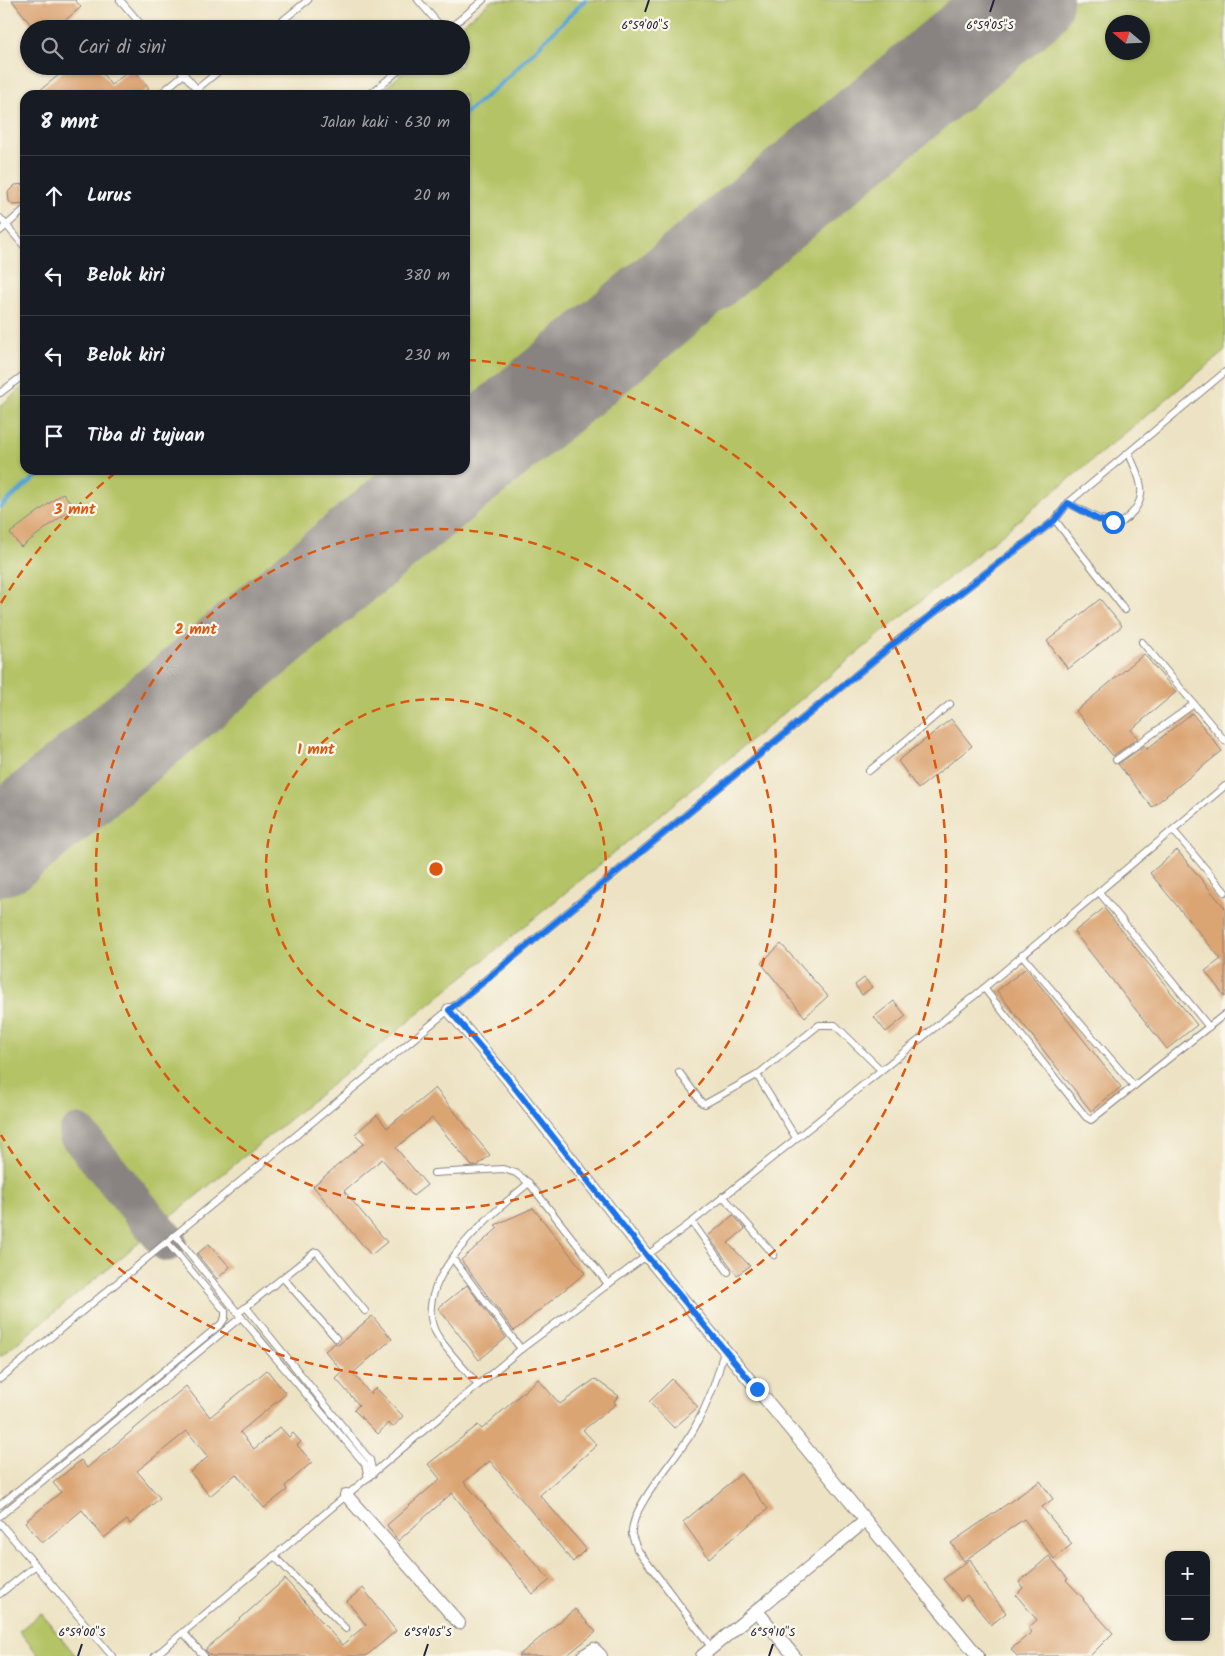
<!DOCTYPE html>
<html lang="id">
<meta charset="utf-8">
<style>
:root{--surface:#171b24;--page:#20242c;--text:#f1f3f6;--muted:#9ea1a6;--line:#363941}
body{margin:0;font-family:Kalam,sans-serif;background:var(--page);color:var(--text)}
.controls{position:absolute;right:15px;bottom:15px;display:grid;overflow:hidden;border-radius:10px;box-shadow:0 1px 4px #0004}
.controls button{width:45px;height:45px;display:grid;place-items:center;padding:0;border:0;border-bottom:1px solid var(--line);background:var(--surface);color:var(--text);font:25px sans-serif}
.compass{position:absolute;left:1105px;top:15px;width:45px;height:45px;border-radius:50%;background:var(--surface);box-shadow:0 1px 4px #0004;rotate:289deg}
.stop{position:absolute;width:15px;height:15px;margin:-11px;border:4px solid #1a73e8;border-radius:50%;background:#fff}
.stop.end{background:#1a73e8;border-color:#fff;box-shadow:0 1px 5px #0008}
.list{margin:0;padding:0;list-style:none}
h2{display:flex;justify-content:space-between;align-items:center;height:65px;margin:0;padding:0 20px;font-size:21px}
h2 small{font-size:16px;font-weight:400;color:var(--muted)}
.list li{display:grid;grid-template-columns:32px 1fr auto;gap:15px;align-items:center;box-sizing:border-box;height:80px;padding:0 20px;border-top:1px solid var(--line)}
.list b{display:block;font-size:19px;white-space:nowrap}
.list em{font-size:16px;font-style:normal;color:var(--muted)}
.icon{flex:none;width:28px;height:28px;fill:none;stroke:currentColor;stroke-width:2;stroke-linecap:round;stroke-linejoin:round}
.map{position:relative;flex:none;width:1225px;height:1656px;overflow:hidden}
.search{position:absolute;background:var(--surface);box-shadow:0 1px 4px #0004;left:20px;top:20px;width:450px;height:55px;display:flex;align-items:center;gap:12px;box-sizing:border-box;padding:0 18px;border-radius:28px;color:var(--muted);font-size:19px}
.panel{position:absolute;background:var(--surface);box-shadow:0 1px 4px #0004;left:20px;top:90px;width:450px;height:385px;border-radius:15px}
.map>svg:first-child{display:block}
.green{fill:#b4c365;stroke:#6b7250;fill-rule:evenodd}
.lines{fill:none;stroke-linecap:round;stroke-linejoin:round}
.stream{stroke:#58a4d1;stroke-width:4.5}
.taxiway{stroke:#888280;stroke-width:39}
.runway{stroke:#888280;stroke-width:96}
.building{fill:#dba473}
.service-casing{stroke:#888280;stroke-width:8}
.minor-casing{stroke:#888280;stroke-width:14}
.service{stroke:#fff;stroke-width:6}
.minor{stroke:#fff;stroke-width:12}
.route{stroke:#1a73e8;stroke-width:6}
.ticks{fill:none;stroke:#22223b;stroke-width:2}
.ring{fill:none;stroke:#de560e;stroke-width:2.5;stroke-dasharray:9 6}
.ticks-label{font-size:12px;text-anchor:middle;fill:#22223b;stroke:#fbf7ec;stroke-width:4.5;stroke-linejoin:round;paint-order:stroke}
.centre{fill:#de560e;stroke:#fbf7ec;stroke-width:2.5}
.ring-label{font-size:15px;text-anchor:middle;font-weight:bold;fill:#de560e;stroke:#fbf7ec;stroke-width:4.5;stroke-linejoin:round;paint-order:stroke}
</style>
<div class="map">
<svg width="1225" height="1656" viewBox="0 0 1225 1656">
<rect width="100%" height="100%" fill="#fbf7ec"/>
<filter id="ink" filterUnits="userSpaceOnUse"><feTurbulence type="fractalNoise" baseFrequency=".02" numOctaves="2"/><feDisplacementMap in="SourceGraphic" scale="10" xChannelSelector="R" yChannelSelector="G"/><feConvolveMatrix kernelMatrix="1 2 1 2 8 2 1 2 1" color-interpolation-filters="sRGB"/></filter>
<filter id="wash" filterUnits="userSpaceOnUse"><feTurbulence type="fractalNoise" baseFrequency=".0096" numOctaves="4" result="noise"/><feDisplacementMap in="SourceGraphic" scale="20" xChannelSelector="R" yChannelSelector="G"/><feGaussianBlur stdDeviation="1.12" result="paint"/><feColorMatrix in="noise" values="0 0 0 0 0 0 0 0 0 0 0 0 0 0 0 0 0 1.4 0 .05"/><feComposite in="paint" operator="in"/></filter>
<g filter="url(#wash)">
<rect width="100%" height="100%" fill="#ede3c4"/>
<g class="green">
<path d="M492,0H1225V351L0,1357V406L25,385V470H465V95H377L411,66H461V29H457ZM1112,22H1142V52H1112Z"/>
<path d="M41,1613L76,1656H39L19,1631Z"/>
</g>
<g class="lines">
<g class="stream">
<path d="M465,114L505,80L585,0"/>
<path d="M0,507L44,470"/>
</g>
<path class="taxiway" d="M78,1134L167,1242"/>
<g class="runway">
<path d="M465,463L1025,0"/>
<path d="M0,848L456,470"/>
</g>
</g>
<g id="blocks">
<g class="building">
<path d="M12,0H75L81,7L63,22L68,29H34Z"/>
<path d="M70,66H97L111,85L133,68L149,88L140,95H34Z"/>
<path d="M25,184V204L13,205L9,201L8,192L15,185Z"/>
<path d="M63,493L74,507L21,547L10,533Z"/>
<path d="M1100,599L1122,626L1068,669L1047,641Z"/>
<path d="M1144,654L1176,692L1131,730L1138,738L1113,756L1076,711Z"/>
<path d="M1192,713L1222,751L1152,807L1118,764L1144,746L1147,749Z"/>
<path d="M951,719L972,746L918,789L898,761Z"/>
<path d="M1177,850L1225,908V997L1205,971L1221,959L1150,873Z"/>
<path d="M1104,908L1197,1025L1167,1049L1074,932Z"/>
<path d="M781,944L828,996L805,1017L761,963Z"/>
<path d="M1026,968L1121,1087L1091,1111L997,991Z"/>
<path d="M864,978L872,987L862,995L855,985Z"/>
<path d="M894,1001L906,1016L886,1032L874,1017Z"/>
<path d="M435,1088L490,1155L477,1166H472L432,1118L396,1148L427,1185L413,1196L382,1159L344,1191L387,1242L371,1255L313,1186L364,1143L355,1134L377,1115L387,1128Z"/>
<path d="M533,1208L585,1273L514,1331L461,1260L498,1228L495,1225Z"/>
<path d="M733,1215L745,1229L728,1243L750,1266L737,1275L708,1236Z"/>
<path d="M209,1244L230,1267L217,1279L197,1254Z"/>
<path d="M467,1285L506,1338L479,1360L438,1308Z"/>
<path d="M372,1316L392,1339L353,1373L370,1394L376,1388L403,1416L393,1427L388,1423L378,1434L354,1410L359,1405L336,1379L343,1372L325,1351L335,1343L338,1345Z"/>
<path d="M267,1370L286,1394L240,1432L254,1449L280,1427L289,1437L293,1433L301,1442L297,1445L312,1462L285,1486L287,1490L264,1508L236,1474L210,1496L190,1472L208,1457L187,1431L137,1471L160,1498L130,1524L127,1520L104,1538L82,1510L42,1543L25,1522L61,1492L53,1483L81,1460L87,1468L186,1386L210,1417Z"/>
<path d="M538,1379L560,1404L595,1379L619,1396L614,1401L616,1404L583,1430L597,1445L540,1495L586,1549L573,1562L490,1461L464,1482L550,1580L533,1594L452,1493L398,1541L387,1525L440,1479L428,1464L478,1425L482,1429Z"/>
<path d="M672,1379L698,1407L674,1428L649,1402Z"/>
<path d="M741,1474L768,1509L709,1558L683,1522Z"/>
<path d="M1040,1481L1053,1499L1042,1507L1072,1544L1054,1559L1024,1519L964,1561L951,1543Z"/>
<path d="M1049,1556L1068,1579L1066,1580L1084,1599L1083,1600L1113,1633L1090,1656H1017L1011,1649L1032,1632L1028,1628L1037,1620L1016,1595L1023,1588L1019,1582Z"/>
<path d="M970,1559L982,1581L1006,1613L991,1625L967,1595L961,1600L943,1579Z"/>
<path d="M285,1579L342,1645L366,1625L347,1601L363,1588L396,1631L366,1656H211L205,1650Z"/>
<path d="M575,1609L596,1632L566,1656H518Z"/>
</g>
</g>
</g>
<g filter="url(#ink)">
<use href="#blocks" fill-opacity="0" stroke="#888280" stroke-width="1"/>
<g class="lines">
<g class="service-casing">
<g id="service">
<path d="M120,0L145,29"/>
<path d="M418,0L443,29"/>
<path d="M272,29L308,0"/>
<path d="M449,29L483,0"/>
<path d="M177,66L202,95"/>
<path d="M197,89L225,66"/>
<path d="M159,95L184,74"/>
<path d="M369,95L404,66"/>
<path d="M0,218L25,247"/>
<path d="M0,231L25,209"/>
<path d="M0,393L25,374"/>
<path d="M1068,503L1099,519L1122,522C1151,500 1142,483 1129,454"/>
<path d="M1055,520L1125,610"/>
<path d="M1142,642L1225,741"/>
<path d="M1116,760L1194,704"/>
<path d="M869,771L950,704"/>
<path d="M1173,830L1225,892"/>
<path d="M1099,892L1209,1027"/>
<path d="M1022,955L1134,1086"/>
<path d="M984,988L1086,1117L1091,1120L1225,1014"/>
<path d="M679,1072L702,1103L705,1104L757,1075L796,1138"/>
<path d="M757,1075L819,1025H835L881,1070"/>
<path d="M434,1173L503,1169L516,1173L529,1183L608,1284"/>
<path d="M723,1196L774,1255"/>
<path d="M692,1222L728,1272"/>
<path d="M453,1259L521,1349"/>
<path d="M284,1279L336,1338"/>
<path d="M246,1307L315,1252H317L365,1311"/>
<path d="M238,1313L246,1307L370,1460L373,1474"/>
<path d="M241,1317L365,1464L368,1478"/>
<path d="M0,1379L896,642L1055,520L1068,503L1225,372"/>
<path d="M478,1385C467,1371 442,1346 435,1331C411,1280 494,1211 529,1183"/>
<path d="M0,1505L221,1324L225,1318V1311L167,1242"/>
<path d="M0,1516L241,1317L175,1235"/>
<path d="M0,1523L112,1656"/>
<path d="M274,1556L346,1629"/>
<path d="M0,1594L36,1565"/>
<path d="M183,1632L204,1656"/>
<path d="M712,1648L637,1549C636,1545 633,1539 632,1535C629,1507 680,1455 694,1429C708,1404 718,1378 724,1350"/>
<path d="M155,1656L521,1349L692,1222L984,988L1225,786"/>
</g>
</g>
<g class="minor-casing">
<g id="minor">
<path d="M449,1010L507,1078L647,1256L978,1656"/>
<path d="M346,1495L459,1623"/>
<path d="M757,1611L794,1656"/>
<path d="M583,1656L594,1649L601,1656"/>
<path d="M702,1656L865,1521"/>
</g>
</g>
<use href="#service" class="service"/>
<use href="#minor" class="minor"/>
</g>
</g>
<g class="lines" filter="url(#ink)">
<path class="route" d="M757,1389L647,1256L507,1078L449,1010L896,642L1055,520L1068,503L1099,520L1113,522"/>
</g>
<path class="ticks" d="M645,12L649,0M990,12L994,0M78,1656L82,1644M424,1656L428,1644M769,1656L773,1644"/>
<g class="ring">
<circle cx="436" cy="869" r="170"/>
<circle cx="436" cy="869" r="340"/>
<path d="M1 603A510 510 0 0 1 115 473M467 360A510 510 0 1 1 1 1135"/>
</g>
<g class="ticks-label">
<text x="645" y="29">6°59'00"S</text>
<text x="990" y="29">6°59'05"S</text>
<text x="82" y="1636">6°59'00"S</text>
<text x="428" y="1636">6°59'05"S</text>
<text x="773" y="1636">6°59'10"S</text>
</g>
<circle cx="436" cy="869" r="8" class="centre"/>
<g class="ring-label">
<text x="75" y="514">3 mnt</text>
<text x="196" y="634">2 mnt</text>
<text x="316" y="754">1 mnt</text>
</g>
</svg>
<div class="controls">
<button>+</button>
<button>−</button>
</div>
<svg class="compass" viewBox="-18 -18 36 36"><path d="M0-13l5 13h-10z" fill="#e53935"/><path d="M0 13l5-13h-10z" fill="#9ea1a6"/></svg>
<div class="stop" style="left:1113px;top:522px"></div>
<div class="stop end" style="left:757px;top:1389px"></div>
<div class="search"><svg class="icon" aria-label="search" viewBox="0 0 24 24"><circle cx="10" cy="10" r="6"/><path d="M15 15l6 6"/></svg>Cari di sini</div>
<section class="panel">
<h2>8 mnt<small>Jalan kaki · 630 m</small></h2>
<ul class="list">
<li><svg class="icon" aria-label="ahead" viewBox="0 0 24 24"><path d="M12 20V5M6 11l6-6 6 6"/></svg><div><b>Lurus</b></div><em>20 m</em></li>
<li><svg class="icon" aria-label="left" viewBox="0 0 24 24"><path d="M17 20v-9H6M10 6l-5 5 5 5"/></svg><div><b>Belok kiri</b></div><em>380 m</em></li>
<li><svg class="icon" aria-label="left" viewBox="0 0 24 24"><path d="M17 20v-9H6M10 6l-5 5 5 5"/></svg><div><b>Belok kiri</b></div><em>230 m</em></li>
<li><svg class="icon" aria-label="arrive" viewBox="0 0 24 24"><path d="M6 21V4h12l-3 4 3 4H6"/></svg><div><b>Tiba di tujuan</b></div></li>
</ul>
</section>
</div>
